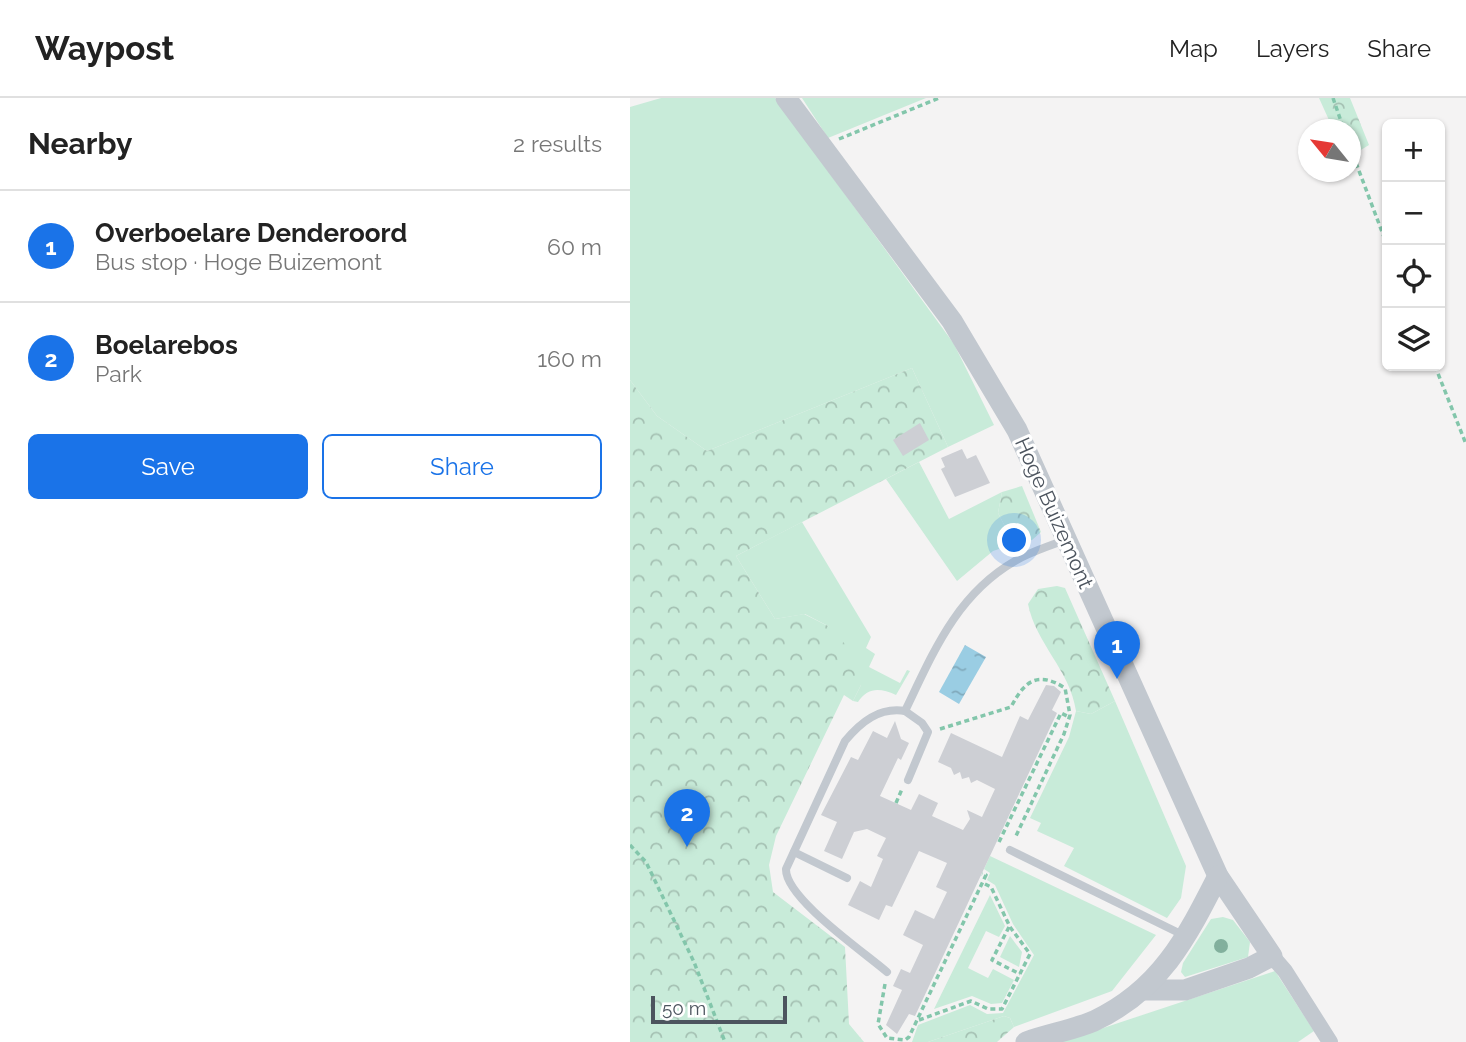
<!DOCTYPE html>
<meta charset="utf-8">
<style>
:root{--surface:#fff;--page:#f2f2f2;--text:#222;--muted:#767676;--line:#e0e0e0;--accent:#1a73e8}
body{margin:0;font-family:Raleway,sans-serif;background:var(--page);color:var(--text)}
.controls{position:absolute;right:21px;top:21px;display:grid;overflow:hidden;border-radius:10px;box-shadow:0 2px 5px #0004}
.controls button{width:63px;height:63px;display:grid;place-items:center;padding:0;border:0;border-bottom:2px solid var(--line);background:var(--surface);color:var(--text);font:35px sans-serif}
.compass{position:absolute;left:668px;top:21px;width:63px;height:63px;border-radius:50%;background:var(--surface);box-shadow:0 2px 5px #0004;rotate:300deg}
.scale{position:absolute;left:21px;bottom:18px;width:136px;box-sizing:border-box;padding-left:7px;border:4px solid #4c545e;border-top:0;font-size:19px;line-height:24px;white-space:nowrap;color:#4c545e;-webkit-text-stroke:5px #fff;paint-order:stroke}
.you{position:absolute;left:385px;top:443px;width:24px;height:24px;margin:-18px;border:5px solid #fff;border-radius:50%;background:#1a73e8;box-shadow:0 0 0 10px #1a73e833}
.badge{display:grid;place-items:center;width:46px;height:46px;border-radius:50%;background:var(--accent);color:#fff;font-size:23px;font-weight:700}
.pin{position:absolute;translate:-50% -58px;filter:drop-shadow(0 2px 4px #0008)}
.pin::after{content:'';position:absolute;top:37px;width:24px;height:21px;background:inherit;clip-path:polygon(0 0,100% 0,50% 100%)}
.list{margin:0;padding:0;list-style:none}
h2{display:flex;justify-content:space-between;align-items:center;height:91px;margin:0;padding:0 28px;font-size:30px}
h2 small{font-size:23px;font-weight:400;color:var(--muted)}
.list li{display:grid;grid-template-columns:46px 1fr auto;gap:21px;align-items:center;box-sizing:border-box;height:112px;padding:0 28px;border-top:2px solid var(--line)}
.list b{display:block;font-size:26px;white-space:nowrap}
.list p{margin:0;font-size:23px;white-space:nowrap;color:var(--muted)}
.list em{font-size:23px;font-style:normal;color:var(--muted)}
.actions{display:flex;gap:14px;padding:21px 28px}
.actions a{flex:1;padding:16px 0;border:2px solid var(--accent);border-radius:10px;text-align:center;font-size:24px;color:var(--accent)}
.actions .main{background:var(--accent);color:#fff}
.icon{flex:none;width:38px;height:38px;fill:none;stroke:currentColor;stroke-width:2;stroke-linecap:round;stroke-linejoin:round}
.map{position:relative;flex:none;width:836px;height:944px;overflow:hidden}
header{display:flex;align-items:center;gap:42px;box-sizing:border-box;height:98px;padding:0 35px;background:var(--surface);border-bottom:2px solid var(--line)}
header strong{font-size:33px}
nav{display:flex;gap:38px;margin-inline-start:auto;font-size:24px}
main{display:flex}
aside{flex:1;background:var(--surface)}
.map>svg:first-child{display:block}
.green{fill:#c8ebd9}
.forest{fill:url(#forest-crowns)}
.water{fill:url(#water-ripples)}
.building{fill:#cdcfd4}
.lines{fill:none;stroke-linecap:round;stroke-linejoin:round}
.path{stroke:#83c6ab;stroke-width:3.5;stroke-dasharray:5 3.5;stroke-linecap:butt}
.service{stroke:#c2c8cf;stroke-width:8}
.minor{stroke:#c2c8cf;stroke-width:16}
.tertiary{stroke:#c2c8cf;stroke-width:21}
.tree{fill:#82b09d}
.labels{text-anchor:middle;stroke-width:6;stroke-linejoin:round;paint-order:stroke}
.street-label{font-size:21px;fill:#4c545e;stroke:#fff}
</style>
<header>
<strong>Waypost</strong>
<nav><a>Map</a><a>Layers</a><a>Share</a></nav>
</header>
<main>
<aside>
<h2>Nearby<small>2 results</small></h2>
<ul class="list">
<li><span class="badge">1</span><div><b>Overboelare Denderoord</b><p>Bus stop · Hoge Buizemont</p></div><em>60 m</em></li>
<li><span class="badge">2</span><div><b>Boelarebos</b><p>Park</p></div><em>160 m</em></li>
</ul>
<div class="actions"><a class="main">Save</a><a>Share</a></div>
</aside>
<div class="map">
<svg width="836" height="944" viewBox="0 0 836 944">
<defs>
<pattern id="forest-crowns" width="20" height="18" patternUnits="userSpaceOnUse" patternTransform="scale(1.75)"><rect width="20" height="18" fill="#c8ebd9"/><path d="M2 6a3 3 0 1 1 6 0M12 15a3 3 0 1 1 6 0" fill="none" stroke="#a5c1b3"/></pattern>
<pattern id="water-ripples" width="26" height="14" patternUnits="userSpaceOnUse" patternTransform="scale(1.75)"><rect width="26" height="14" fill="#9acde3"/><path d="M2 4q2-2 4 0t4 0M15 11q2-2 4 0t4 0" fill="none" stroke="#80a9bb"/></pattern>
</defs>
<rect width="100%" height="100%" fill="#f4f3f3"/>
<g class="green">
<path d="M31,0H145L324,246L364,327L318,349L282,270L77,353L27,318L0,282V9Z"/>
<path d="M172,0H296L198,40Z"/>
<path d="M289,364L319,421L372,394L368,415L384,446L363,453L327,483L256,381Z"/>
<path d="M172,424L241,539L236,550L245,556L239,569L270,585L277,572L280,573L266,597C250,590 238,589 228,604L223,603L231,587L198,528L175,516L145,521L106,458Z"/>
<path d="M485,603L556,768L551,800L537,820L434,768L444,750L407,733L411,725L400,720L439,639L446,613L461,616Z"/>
<path d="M360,758L526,837L482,893L384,929L380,920L374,918L298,944H282L288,927L340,907L357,916L373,915L404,857L383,826L365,787L357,782L360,775L354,771Z"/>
<path d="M360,797L375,828L369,839L356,833L338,870L358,880L363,871L384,882L372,905L361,906L342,898L304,911Z"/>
<path d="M593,819L603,822L620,844L618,859L555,879L551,874L553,865L581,821Z"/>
<path d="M380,838L392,854L389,869L370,859Z"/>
<path d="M645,873L684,933L668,944H431Z"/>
</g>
<g class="forest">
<path d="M689,0H720L739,47L721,58L720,32L703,31Z"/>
<path d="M282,270L318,349L106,458L145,521L174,516L198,528L230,562L231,587L223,603L214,597L146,738L139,767L143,794L215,849L219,926L234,944H0V282L27,318L77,353Z"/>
<path d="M392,388L411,434L402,442L384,446L368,415L372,394Z"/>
<path d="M427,488L435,490L485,603L461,616L446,613C440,572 406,546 398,506L408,491Z"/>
<path d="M374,918L380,920L384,929L367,944H298Z"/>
</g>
<path class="water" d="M335,547L356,559L329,606L309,594Z"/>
<g class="building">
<path d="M290,325L299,342L273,358L263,342Z"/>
<path d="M332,351L337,361L346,357L360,385L325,399L311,371L315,369L311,360Z"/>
<path d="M416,587L424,588L431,594L422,612L427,615L285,918L279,916L267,936L256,927L272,892L263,888L271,871L280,875L293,847L273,837L285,812L304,821L317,794L306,789L317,765L289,753L262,809L256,807L249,822L218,807L230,783L241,789L253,761L247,758L256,740L237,731L224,734L212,761L194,753L207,724L191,717L221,659L228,662L243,633L257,640L265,623L271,641L279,645L271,662L268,660L250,698L281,712L289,696L308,705L302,718L333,732L340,721L337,712L352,719L365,691L347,682L341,685L339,679L332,681L330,674L324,677L321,670L308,664L321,635L372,659L390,618L398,622Z"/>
</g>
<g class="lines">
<g class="path">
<path d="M703,0L714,32"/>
<path d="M209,41L309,0"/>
<path d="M720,49L757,147"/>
<path d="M805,268L836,346"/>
<path d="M310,631L381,609C395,582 408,573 435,590L440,617L434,636L385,740"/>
<path d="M266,705L272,691"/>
<path d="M369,744L431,615L439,619"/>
<path d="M0,747L16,764L64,864L95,944"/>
<path d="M379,829L362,862L390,876"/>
<path d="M255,886L248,926L257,940L275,942L279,939L356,777L352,776"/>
<path d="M289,922L341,903L358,911H372L400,856L380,829L361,789L353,785"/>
</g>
<g class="service">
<path d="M278,682L298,634L292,625L275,613C303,555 326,497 385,463C400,454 418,449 434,442"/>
<path d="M380,752L553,837"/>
<path d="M164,754L217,780"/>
<path d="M257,874C234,854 155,800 156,771L215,643C231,624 249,609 275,613"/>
</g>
<path class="minor" d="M642,858L655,873L700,944"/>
<g class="tertiary">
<path d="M156,0L322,223L387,332L588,778L642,858L619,870L555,892H515"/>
<path d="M396,944C418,936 443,932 464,923C530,892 556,841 588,778"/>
</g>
</g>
<circle class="tree" cx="591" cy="848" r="7"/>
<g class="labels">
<g class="street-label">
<text transform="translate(424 415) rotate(66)" y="7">Hoge Buizemont</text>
</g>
</g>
</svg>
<div class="controls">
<button>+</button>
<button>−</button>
<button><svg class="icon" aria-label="locate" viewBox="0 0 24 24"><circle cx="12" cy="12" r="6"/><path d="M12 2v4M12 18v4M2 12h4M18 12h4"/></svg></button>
<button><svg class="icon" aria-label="layers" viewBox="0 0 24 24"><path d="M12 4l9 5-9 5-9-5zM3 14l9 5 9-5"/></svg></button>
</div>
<svg class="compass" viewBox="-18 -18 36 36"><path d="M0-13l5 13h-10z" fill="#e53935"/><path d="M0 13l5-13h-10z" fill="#767676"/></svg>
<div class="scale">50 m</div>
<div class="you"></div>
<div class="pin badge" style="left:487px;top:581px">1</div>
<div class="pin badge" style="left:57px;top:749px">2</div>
</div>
</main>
